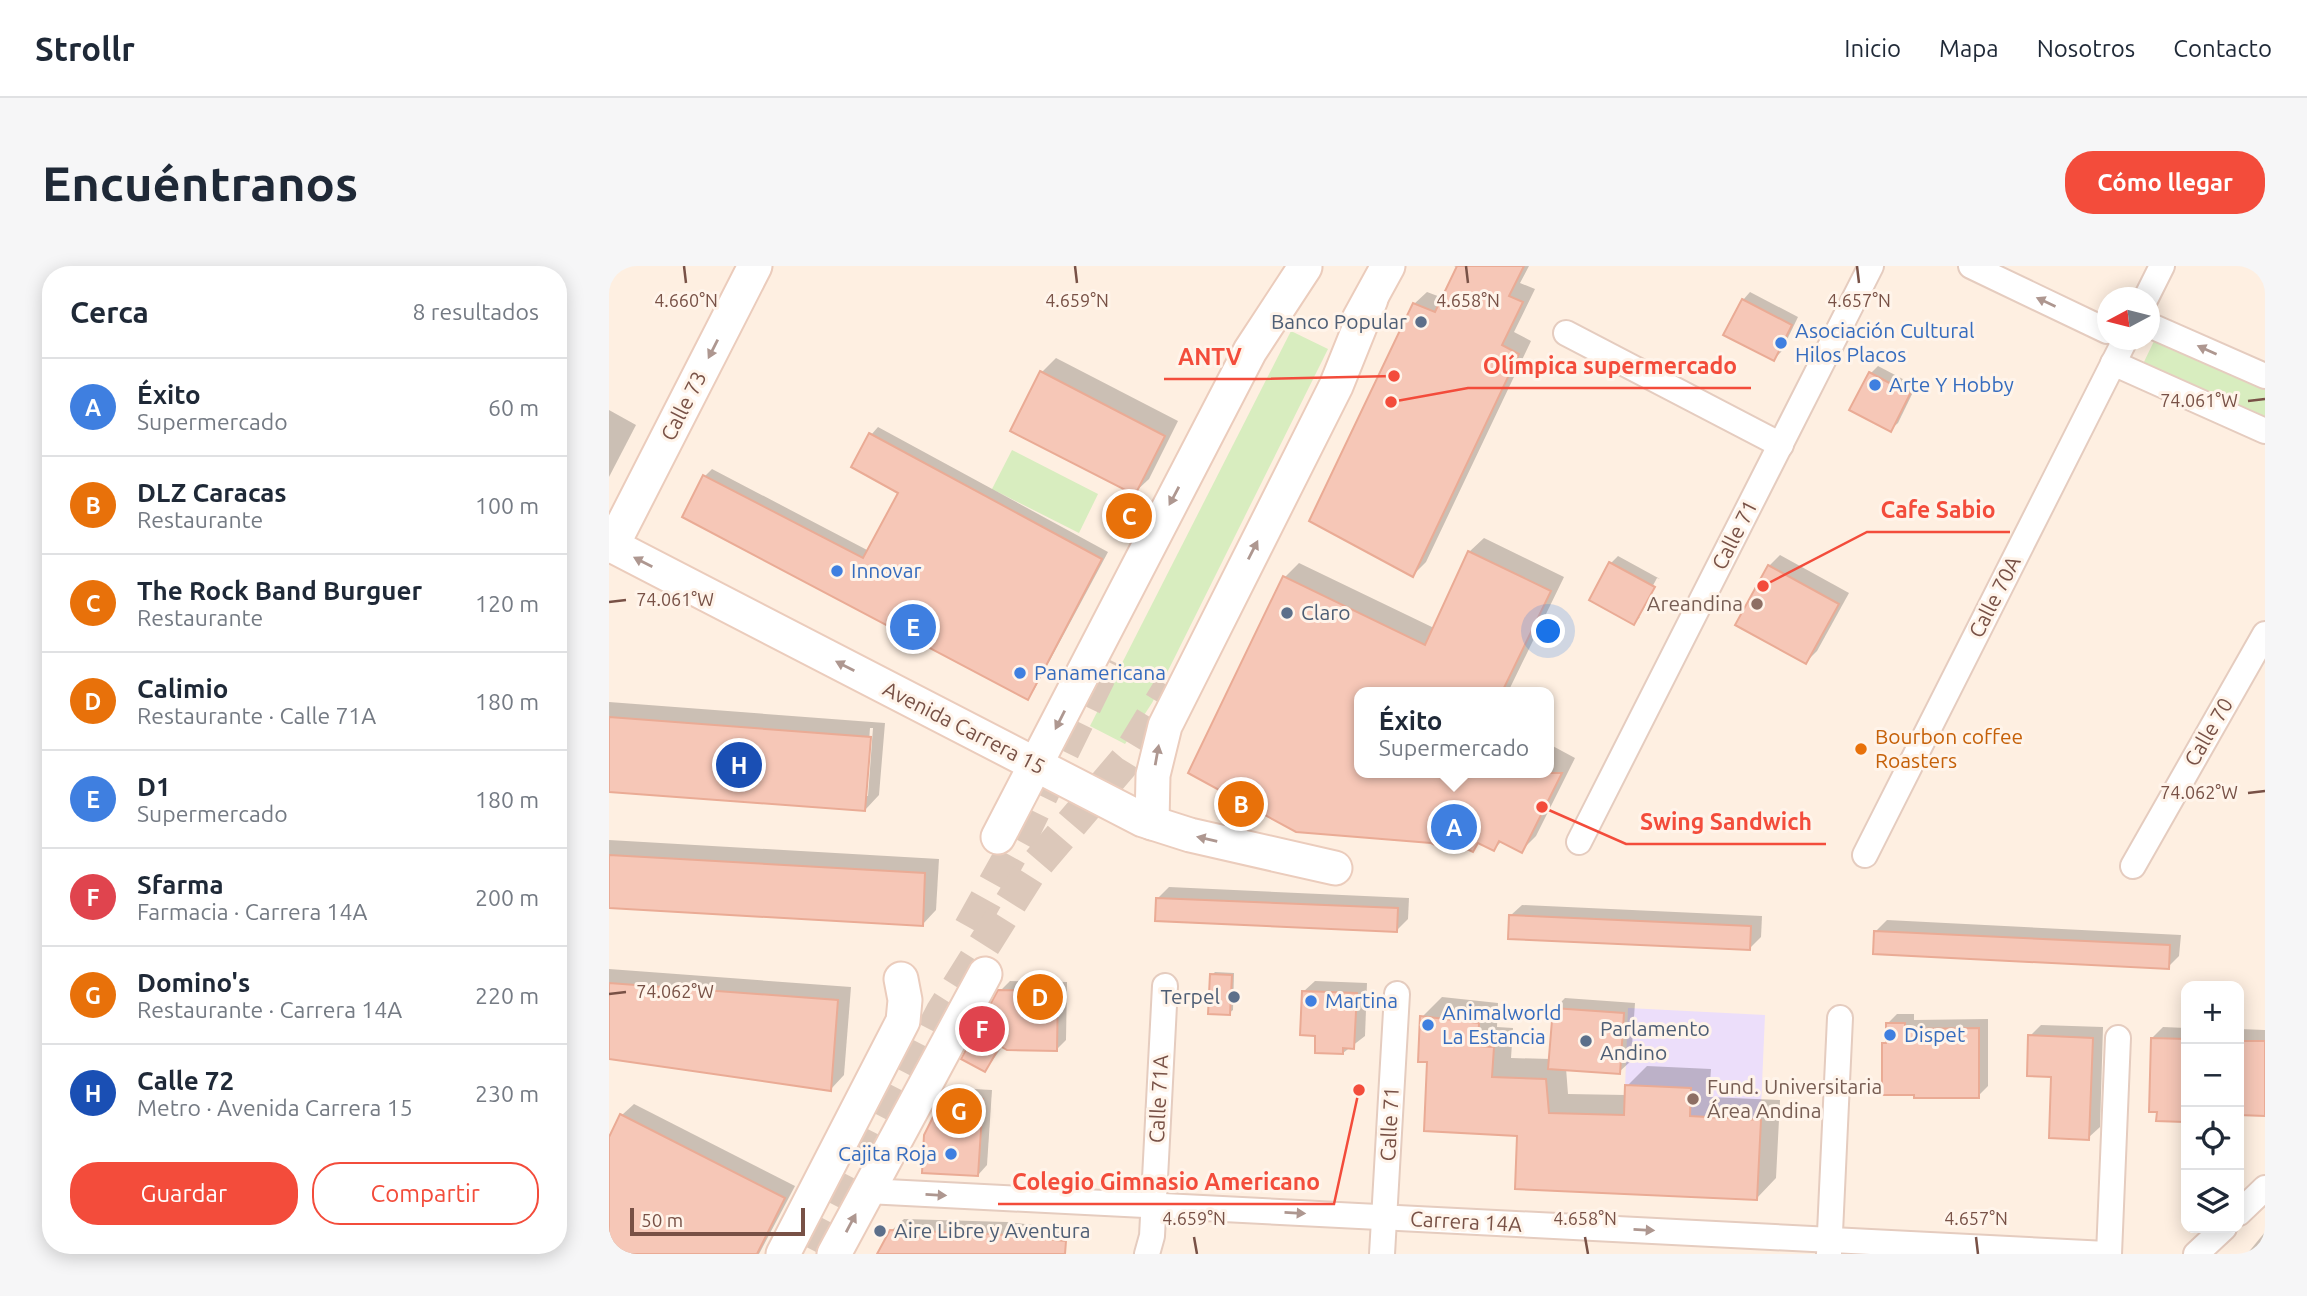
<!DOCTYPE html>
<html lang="es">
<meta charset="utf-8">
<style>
:root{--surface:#fff;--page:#f6f6f7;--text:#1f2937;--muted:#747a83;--line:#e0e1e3;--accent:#f34c3b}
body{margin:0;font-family:Ubuntu,sans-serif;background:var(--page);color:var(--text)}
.controls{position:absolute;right:21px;bottom:21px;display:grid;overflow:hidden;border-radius:14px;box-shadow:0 4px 18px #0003}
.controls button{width:63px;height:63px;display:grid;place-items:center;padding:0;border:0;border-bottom:2px solid var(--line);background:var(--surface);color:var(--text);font:35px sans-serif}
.compass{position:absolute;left:1488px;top:21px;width:63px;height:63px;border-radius:50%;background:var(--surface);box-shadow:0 4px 18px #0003;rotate:263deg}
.scale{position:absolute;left:21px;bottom:18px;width:175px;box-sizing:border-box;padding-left:7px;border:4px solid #785146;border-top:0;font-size:19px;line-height:24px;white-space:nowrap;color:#785146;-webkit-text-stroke:5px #fff4ea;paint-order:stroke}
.you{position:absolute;left:940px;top:366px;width:24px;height:24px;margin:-18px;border:5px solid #fff;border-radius:50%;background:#1a73e8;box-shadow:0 0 0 10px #1a73e833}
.badge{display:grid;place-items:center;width:46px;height:46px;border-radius:50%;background:var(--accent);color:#fff;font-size:23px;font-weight:700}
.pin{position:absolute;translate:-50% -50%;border:4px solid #fff;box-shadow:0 2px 7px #0006}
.popup{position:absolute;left:745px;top:421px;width:200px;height:91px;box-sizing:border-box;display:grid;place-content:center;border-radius:14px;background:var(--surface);filter:drop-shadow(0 2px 5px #0005);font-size:23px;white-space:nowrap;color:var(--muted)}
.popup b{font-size:26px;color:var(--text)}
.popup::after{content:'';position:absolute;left:50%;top:100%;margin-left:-14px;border:14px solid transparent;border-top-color:var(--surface)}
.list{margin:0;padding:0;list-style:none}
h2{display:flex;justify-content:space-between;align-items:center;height:91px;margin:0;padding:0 28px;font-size:30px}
h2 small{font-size:23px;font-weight:400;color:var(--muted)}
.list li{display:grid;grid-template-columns:46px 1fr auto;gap:21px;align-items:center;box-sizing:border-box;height:98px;padding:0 28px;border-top:2px solid var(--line)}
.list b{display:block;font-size:26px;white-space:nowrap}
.list p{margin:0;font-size:23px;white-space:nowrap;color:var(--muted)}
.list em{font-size:23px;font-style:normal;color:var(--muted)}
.actions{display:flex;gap:14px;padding:21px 28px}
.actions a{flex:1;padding:16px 0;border:2px solid var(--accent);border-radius:28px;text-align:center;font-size:24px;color:var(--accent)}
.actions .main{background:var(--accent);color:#fff}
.icon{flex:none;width:38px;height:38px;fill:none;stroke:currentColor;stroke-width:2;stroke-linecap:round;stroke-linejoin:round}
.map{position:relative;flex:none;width:1656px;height:988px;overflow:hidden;border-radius:28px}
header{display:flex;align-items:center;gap:42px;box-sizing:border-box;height:98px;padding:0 35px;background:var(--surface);border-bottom:2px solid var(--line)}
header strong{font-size:33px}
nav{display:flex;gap:38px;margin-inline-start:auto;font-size:24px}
.intro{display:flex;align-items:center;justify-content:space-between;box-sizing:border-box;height:168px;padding:0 42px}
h1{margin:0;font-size:49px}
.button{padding:18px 32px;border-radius:28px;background:var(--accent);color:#fff;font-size:24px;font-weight:700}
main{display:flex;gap:42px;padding:0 42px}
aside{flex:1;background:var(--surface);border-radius:28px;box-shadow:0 4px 18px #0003}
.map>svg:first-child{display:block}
.education{fill:#ecdefa}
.green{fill:#d8edbf}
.shadow{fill:#0003;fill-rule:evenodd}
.building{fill:#f6c7b7;stroke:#eaab95;stroke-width:2}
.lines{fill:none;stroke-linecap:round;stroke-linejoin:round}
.secondary-tunnel{stroke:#dcc8ba;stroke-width:33;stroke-dasharray:33 17;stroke-linecap:butt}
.street-casing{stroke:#e5ccbf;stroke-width:28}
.secondary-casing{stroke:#ebccbc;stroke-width:37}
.street{stroke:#fff;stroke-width:24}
.secondary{stroke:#fff;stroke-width:33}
.oneway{fill:#ae9790}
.ticks{fill:none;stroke:#785146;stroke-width:2.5}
.service-dot{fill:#5c6f8a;stroke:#fff4ea;stroke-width:2.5}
.shop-dot{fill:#3f7fe0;stroke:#fff4ea;stroke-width:2.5}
.education-dot{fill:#8d6e63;stroke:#fff4ea;stroke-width:2.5}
.food-dot{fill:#e8710a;stroke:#fff4ea;stroke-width:2.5}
.labels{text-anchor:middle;stroke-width:6;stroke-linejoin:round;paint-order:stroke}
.service-label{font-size:21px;fill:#4e5e75;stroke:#fff4ea;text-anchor:start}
.shop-label{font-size:21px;fill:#366cbe;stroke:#fff4ea;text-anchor:start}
.street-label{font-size:21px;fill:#785146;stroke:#fff4ea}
.education-label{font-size:21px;fill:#785e54;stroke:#fff4ea;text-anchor:end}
.food-label{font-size:21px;fill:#c56008;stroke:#fff4ea;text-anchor:start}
.ticks-label{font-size:18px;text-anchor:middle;fill:#785146;stroke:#fff4ea;stroke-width:6;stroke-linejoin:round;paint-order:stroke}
.leader{fill:none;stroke:#f34c3b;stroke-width:2.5}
.callout-dot{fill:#f34c3b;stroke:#fff4ea;stroke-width:2.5}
.callout-label{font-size:23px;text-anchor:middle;font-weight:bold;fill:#f34c3b;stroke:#fff4ea;stroke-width:6;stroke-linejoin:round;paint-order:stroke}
</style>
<header>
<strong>Strollr</strong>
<nav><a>Inicio</a><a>Mapa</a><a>Nosotros</a><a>Contacto</a></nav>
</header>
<div class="intro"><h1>Encuéntranos</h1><a class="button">Cómo llegar</a></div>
<main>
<aside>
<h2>Cerca<small>8 resultados</small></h2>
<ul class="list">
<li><span class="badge" style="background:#3f7fe0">A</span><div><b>Éxito</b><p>Supermercado</p></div><em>60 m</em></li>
<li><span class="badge" style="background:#e8710a">B</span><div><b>DLZ Caracas</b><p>Restaurante</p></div><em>100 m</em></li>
<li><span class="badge" style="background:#e8710a">C</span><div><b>The Rock Band Burguer</b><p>Restaurante</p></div><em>120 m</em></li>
<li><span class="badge" style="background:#e8710a">D</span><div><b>Calimio</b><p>Restaurante · Calle 71A</p></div><em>180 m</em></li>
<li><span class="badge" style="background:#3f7fe0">E</span><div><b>D1</b><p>Supermercado</p></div><em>180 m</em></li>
<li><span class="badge" style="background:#e0444e">F</span><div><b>Sfarma</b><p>Farmacia · Carrera 14A</p></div><em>200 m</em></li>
<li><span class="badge" style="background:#e8710a">G</span><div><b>Domino's</b><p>Restaurante · Carrera 14A</p></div><em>220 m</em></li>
<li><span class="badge" style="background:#1a4fb4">H</span><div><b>Calle 72</b><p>Metro · Avenida Carrera 15</p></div><em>230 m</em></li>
</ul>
<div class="actions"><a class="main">Guardar</a><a>Compartir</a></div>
</aside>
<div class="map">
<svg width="1656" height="988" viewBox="0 0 1656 988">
<rect width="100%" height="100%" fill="#feefe1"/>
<path class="education" d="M1019,742L1156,749L1148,934L906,923L908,870L815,865L818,809L937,813L940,847L1015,849Z"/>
<g class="green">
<path d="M682,65L719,83L543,437L516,478L481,460Z"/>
<path d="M1546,73L1656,118V158L1533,100Z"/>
<path d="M403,184L489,228L470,267L383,223Z"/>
</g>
<g class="shadow">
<path d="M845,0H920L911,17L926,23L905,66L922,75L817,296L804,309L805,38L818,26L834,32L849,2Z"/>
<path d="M1141,26L1189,51L1172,86L1165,93L1134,34Z"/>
<path d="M447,92L569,155L540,213L525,227L433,106Z"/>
<path d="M1269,100L1307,120L1289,157L1281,164L1243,144L1262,107Z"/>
<path d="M0,144L27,159L0,211Z"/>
<path d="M269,161L499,286L425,424L418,431L96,210L103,203L260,285L291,226L262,169Z"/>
<path d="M875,272L955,311L899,426H750V507H940V478L966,492L927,570L912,585L893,575L885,583L871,576L863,584L846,575L687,565L676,311L690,297L825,362L860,286Z"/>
<path d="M1171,289L1240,327L1208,385L1197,396L1160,300Z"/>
<path d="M1009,290L1051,313L1048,312L1027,351H1031L1025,357L1002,297Z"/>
<path d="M0,436L276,457L270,529L256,544L0,524ZM261,462H264L259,530H256Z"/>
<path d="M0,574L330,593L327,644L313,659L0,641Z"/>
<path d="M560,621L800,632L799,653L788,664L549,632Z"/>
<path d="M913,639L1153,650L1152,671L1141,682L901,650Z"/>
<path d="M1278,654L1572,669L1570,690L1559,701L1267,665Z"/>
<path d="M0,703L242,721L235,809L222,823L0,791Z"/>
<path d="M606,706L625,707L624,744L620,747L603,709Z"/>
<path d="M401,715L458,716L457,774L448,783L394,780L376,804L391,725Z"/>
<path d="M706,715L758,717L756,770L734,787L708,769L694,726Z"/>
<path d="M833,731L889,737L888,761L904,762L902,792L942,793L945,743L956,732L1026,737L1022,795L1010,806L957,802L959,828L1017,829L1018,820L1038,800L1102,803L1100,831L1171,834L1167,912L1148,932L910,868L820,795L813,751Z"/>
<path d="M1288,748H1305V754L1379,753V820L1369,830L1275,778L1279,774V757Z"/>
<path d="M1432,759L1494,761L1491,861L1479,872L1421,770Z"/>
<path d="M1554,761L1577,762V852L1575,854L1549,844L1543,772Z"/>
<path d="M1630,763L1656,764V849L1630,848Z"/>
<path d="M346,822L383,824L378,899L369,909L336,832Z"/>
<path d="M25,838L186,920L150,988H0V875L13,849Z"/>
<path d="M295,953L398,956L462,963L450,988H270L282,965Z"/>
<path d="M1656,966V988H1638Z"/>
</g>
<g class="building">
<path d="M848,0H915L900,30L914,36L893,79L910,88L804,311L700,255L804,37L826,46Z"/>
<path d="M1133,33L1183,59L1165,95L1114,69Z"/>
<path d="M431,105L556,170L526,229L401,165Z"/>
<path d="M1260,106L1301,128L1282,166L1240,144Z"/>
<path d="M260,167L493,293L419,434L73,251L94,209L254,292L289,227L242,201Z"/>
<path d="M859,285L942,325L893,426H751V507H953L913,587L890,575L885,585L869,577L864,586L845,577L838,585L822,577L687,566L579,507L674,310L816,379Z"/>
<path d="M1000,296L1046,321L1025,359L980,334Z"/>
<path d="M1159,299L1230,338L1197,398L1126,359Z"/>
<path d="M0,451L262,471L256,545L0,526Z"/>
<path d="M0,589L316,607L314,660L0,642Z"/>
<path d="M547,632L789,642L788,666L546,655Z"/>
<path d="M900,649L1142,660L1141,684L899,673Z"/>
<path d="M1265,665L1561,679L1560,703L1264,688Z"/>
<path d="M601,708L623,709L621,749L599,748Z"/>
<path d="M0,717L229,734L222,825L0,793Z"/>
<path d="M389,724L449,725L448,785L398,784L391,780L376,806L352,793Z"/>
<path d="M693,725L748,727L745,783L734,782V788L706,787V770L691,769Z"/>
<path d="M944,742L1015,747L1011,808L939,803Z"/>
<path d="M811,750L870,757L869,780L885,781L883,811L937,813L940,847L1015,849L1016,819L1082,822L1081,850L1152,854L1148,934L906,923L908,870L815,865L818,796H809Z"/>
<path d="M1277,757H1296V763L1370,762V832H1305V829H1273V777H1277Z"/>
<path d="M1419,769L1484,772L1480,874L1440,872L1442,811L1418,810Z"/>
<path d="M1542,772L1577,773L1575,856L1547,855L1548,846H1540Z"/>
<path d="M1630,775H1656V850L1630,849Z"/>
<path d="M334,831L374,833L369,910L313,907L315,869Z"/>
<path d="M11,848L176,932L148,988H0V871Z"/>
<path d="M281,964L385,968L457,975L456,988H268Z"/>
</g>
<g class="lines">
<g class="secondary-tunnel">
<path d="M361,662L416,563L499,393"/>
<path d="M209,987L333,746L421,606L516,495L561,421"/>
</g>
<g class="street-casing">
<g id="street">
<path d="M1362,0L1498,65"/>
<path d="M1537,32L1553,0"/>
<path d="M1540,59L1656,110"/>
<path d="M957,67L1172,179"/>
<path d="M1504,97L1656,165"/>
<path d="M970,576L1262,0"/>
<path d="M1256,589L1516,74"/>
<path d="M1524,600L1656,368"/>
<path d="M258,925L1498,988"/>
<path d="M1630,947L1656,922"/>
<path d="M538,988L543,970L556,720"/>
<path d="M773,988L788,728"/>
<path d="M1220,988L1231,752"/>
<path d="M1500,988L1509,772"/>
<path d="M1587,988L1615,962"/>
</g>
</g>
<g class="secondary-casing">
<g id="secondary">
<path d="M750,53L779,0"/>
<path d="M0,278L534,554L581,569L726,602"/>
<path d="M3,280L146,0"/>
<path d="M543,557L544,509L556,460L727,120L762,33"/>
<path d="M389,571L641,85L696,1"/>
<path d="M174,988L294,755L296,734L292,713"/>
<path d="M225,988L376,708"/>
</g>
</g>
<use href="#street" class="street"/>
<use href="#secondary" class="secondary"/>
</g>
<defs><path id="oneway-solid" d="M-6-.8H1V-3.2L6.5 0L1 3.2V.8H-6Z" transform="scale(1.75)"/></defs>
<g class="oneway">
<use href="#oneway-solid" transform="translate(1437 36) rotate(-155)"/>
<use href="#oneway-solid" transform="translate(104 83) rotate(117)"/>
<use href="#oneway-solid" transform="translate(1598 84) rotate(-156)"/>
<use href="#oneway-solid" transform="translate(565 230) rotate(118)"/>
<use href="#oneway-solid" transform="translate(644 284) rotate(-63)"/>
<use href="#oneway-solid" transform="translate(34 296) rotate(-153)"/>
<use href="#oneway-solid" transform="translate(236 400) rotate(-153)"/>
<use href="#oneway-solid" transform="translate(451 454) rotate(117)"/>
<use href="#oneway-solid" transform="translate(548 489) rotate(-80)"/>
<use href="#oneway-solid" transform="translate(598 573) rotate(-167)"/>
<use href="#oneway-solid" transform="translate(327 929) rotate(3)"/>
<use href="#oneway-solid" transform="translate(686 947) rotate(3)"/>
<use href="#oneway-solid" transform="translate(242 957) rotate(-62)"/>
<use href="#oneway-solid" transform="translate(1035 964) rotate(3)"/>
</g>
<path class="ticks" d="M75,0L77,17M466,0L468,17M857,0L859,17M1248,0L1250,17M1639,135L1656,133M0,336L17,334M1639,527L1656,525M0,728L17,726M585,971L588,988M976,971L979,988M1367,971L1369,988"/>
<g class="service-dot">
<circle cx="812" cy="56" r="7"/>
<circle cx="678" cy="347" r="7"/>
<circle cx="625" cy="731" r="7"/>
<circle cx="977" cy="775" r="7"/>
<circle cx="271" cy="965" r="7"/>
</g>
<g class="shop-dot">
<circle cx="1172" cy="77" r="7"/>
<circle cx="1266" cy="119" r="7"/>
<circle cx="228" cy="305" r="7"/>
<circle cx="411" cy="407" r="7"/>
<circle cx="702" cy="735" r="7"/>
<circle cx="819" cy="759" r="7"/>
<circle cx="1281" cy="769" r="7"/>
<circle cx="342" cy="888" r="7"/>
</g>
<g class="education-dot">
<circle cx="1148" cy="338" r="7"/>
<circle cx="1084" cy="833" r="7"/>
</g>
<circle class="food-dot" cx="1252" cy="483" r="7"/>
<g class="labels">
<g class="service-label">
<text x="798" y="63" text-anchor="end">Banco Popular</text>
<text x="692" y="354">Claro</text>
<text x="611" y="738" text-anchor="end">Terpel</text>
<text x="991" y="770">Parlamento<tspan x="991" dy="24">Andino</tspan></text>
<text x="285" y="972">Aire Libre y Aventura</text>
</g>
<g class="shop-label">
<text x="1186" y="72">Asociación Cultural<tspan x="1186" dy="24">Hilos Placos</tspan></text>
<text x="1280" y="126">Arte Y Hobby</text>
<text x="242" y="312">Innovar</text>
<text x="425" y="414">Panamericana</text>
<text x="716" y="742">Martina</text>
<text x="833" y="754">Animalworld<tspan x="833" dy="24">La Estancia</tspan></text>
<text x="1295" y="776">Dispet</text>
<text x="328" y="895" text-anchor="end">Cajita Roja</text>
</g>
<g class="street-label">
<text transform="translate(75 140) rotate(-63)" y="7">Calle 73</text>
<text transform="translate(1126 269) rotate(-63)" y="7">Calle 71</text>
<text transform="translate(1386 331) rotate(-63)" y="7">Calle 70A</text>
<text transform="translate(355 462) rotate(27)" y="7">Avenida Carrera 15</text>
<text transform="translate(1600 466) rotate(-60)" y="7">Calle 70</text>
<text transform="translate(550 833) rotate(-87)" y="7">Calle 71A</text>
<text transform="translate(781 858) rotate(-87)" y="7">Calle 71</text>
<text transform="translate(857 956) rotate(3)" y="7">Carrera 14A</text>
</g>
<g class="education-label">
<text x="1134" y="345">Areandina</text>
<text x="1098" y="828" text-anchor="start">Fund. Universitaria<tspan x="1098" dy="24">Área Andina</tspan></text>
</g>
<g class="food-label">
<text x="1266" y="478">Bourbon coffee<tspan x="1266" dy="24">Roasters</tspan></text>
</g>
</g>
<g class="ticks-label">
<text x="77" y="41">4.660°N</text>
<text x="468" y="41">4.659°N</text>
<text x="859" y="41">4.658°N</text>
<text x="1250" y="41">4.657°N</text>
<text x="1590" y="141">74.061°W</text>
<text x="66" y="340">74.061°W</text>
<text x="1590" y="533">74.062°W</text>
<text x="66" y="732">74.062°W</text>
<text x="585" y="959">4.659°N</text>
<text x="976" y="959">4.658°N</text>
<text x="1367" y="959">4.657°N</text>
</g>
<path class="leader" d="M785 110L647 113H555M782 136L859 122H1142M1154 320L1258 266H1401M933 541L1017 578H1217M750 824L725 938H389"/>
<g class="callout-dot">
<circle cx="785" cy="110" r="7"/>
<circle cx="782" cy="136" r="7"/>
<circle cx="1154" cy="320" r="7"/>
<circle cx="933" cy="541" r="7"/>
<circle cx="750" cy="824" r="7"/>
</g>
<g class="callout-label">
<text x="601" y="99">ANTV</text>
<text x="1001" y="108">Olímpica supermercado</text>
<text x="1329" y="252">Cafe Sabio</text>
<text x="1117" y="564">Swing Sandwich</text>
<text x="557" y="924">Colegio Gimnasio Americano</text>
</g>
</svg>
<div class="controls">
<button>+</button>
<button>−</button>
<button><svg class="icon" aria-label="locate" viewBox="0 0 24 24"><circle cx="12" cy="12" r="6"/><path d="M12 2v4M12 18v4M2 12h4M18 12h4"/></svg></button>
<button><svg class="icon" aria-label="layers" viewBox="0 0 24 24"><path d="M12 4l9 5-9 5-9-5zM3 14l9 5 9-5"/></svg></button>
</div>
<svg class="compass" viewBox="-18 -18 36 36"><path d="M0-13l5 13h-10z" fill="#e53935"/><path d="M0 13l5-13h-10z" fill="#747a83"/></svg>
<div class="scale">50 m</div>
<div class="you"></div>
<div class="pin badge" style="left:845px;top:561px;background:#3f7fe0">A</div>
<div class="popup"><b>Éxito</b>Supermercado</div>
<div class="pin badge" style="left:632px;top:538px;background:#e8710a">B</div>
<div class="pin badge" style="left:520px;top:250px;background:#e8710a">C</div>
<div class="pin badge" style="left:431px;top:731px;background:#e8710a">D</div>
<div class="pin badge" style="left:304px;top:361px;background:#3f7fe0">E</div>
<div class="pin badge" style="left:373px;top:763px;background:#e0444e">F</div>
<div class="pin badge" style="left:350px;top:845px;background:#e8710a">G</div>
<div class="pin badge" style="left:130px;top:499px;background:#1a4fb4">H</div>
</div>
</main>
